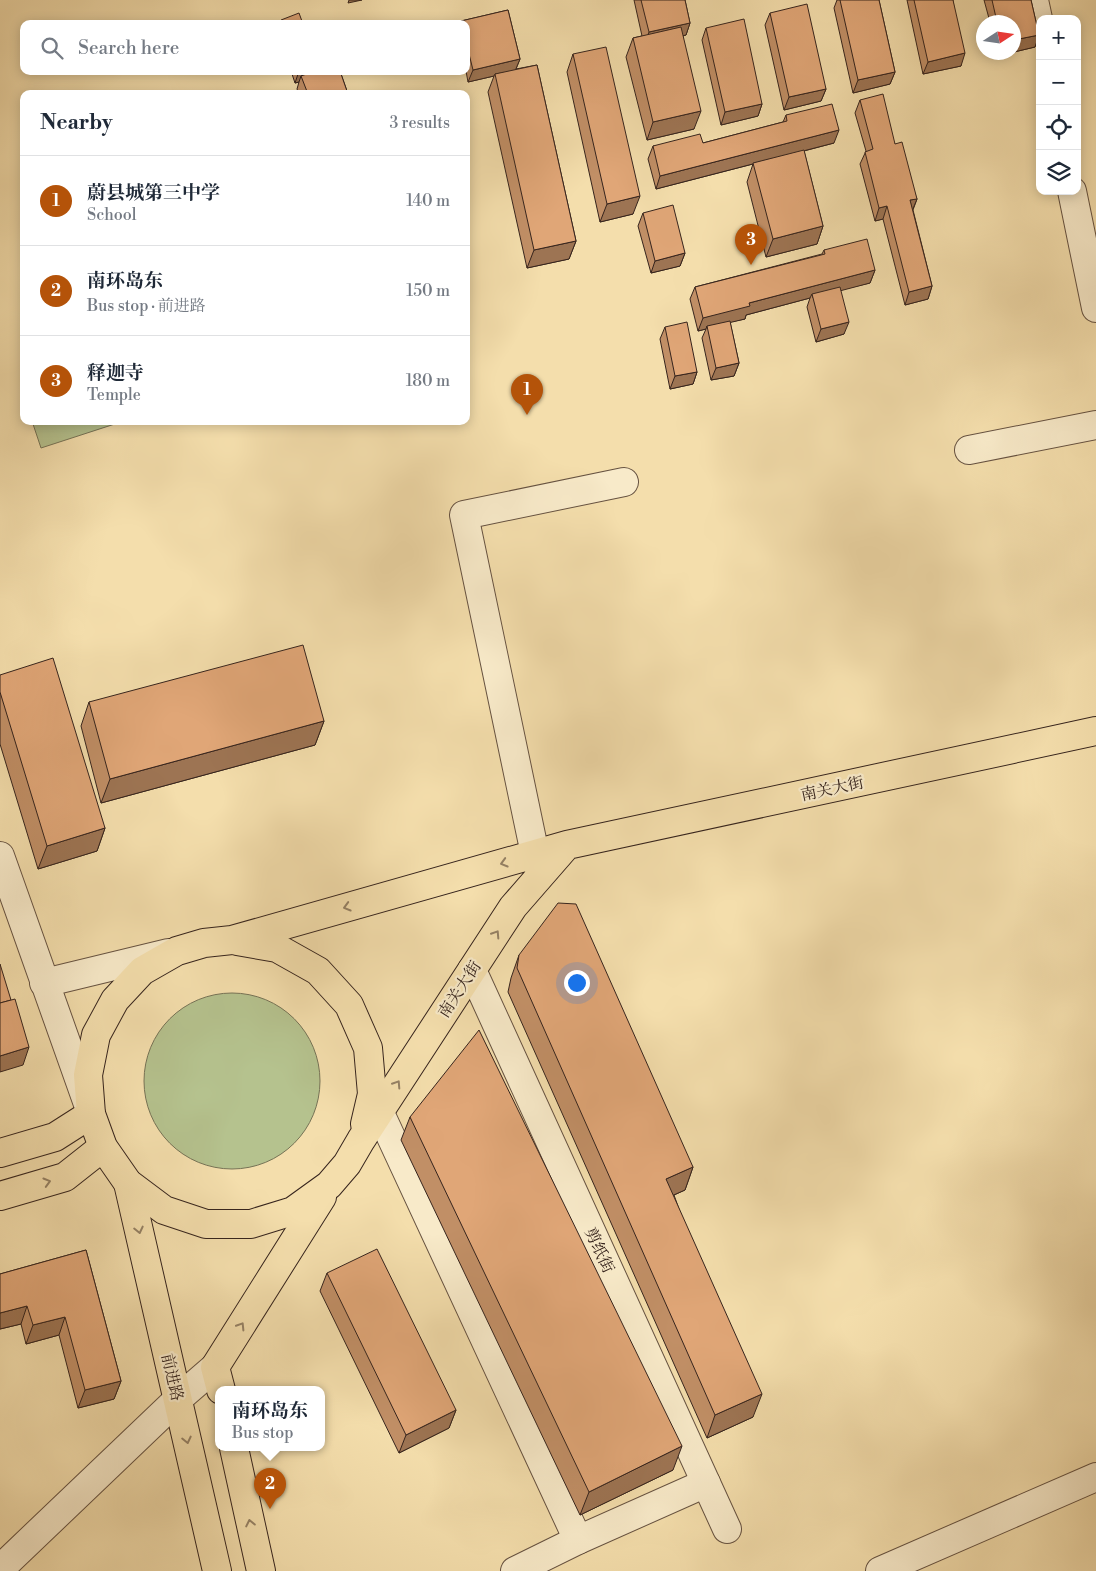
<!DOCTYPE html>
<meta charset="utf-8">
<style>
:root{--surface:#fff;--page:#f2f2f3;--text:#1f2937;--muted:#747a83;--line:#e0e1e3;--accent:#b45309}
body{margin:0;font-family:"Libre Bodoni","Noto Serif SC",serif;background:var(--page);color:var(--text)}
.controls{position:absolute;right:15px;top:15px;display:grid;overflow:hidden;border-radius:10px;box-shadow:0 2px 12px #0003}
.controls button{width:45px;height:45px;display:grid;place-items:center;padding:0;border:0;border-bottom:1px solid var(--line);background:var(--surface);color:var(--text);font:25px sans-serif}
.compass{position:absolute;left:976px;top:15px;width:45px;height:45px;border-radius:50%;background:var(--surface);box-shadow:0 2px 12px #0003;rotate:78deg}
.you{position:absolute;left:576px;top:982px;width:18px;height:18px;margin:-12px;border:4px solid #fff;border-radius:50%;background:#1a73e8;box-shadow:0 0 0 8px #1a73e833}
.badge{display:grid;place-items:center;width:32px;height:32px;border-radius:50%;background:var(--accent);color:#fff;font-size:16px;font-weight:700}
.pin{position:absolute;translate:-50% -41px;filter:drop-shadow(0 1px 2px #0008)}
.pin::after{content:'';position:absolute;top:26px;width:18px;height:15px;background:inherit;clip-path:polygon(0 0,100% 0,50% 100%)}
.popup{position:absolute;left:215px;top:1386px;width:110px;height:65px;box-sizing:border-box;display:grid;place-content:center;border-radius:10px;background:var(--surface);filter:drop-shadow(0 1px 4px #0005);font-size:16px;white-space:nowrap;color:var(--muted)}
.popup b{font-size:19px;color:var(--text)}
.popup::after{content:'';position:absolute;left:50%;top:100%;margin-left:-10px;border:10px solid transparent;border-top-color:var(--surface)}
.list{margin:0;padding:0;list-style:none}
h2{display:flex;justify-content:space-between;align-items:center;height:65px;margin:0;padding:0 20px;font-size:21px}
h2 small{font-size:16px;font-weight:400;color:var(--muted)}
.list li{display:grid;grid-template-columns:32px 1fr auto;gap:15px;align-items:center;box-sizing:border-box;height:90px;padding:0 20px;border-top:1px solid var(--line)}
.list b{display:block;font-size:19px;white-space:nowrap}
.list p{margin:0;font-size:16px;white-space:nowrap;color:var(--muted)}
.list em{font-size:16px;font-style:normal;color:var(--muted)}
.icon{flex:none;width:28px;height:28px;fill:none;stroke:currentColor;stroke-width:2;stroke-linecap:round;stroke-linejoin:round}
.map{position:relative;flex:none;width:1096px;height:1571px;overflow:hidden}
.search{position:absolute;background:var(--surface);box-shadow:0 2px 12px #0003;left:20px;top:20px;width:450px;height:55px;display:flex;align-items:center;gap:12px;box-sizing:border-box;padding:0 18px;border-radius:10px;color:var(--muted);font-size:19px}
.panel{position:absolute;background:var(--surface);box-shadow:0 2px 12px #0003;left:20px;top:90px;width:450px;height:335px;border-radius:10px}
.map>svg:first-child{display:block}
.green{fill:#b5c28e;stroke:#767356}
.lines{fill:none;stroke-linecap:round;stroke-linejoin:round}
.minor-casing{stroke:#665241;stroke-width:30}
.major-casing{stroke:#36241d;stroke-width:30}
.minor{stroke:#f8eac9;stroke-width:28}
.major{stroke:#f4deac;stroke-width:28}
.wall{fill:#c18f66;stroke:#36241d}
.shaded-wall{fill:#9d7453;stroke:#36241d}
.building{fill:#e0a677;stroke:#36241d}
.oneway{stroke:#958164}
.labels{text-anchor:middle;stroke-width:4.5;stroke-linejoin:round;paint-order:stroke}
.street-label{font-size:16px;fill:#36241d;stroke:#f8eac9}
</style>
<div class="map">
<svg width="1096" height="1571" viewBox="0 0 1096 1571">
<rect width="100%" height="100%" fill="#f4deac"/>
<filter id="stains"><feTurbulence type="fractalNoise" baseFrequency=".004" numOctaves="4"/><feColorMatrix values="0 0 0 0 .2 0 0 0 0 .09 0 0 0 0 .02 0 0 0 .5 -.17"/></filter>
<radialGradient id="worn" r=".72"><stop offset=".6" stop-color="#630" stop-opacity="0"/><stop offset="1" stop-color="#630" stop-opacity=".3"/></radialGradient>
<g class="green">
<path d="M32,421H124L41,448Z"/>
<circle cx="232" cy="1081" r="88"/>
</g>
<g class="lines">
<g class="minor-casing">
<g id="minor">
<path d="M1034,0L1040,28"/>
<path d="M1072,191L1096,308"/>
<path d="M969,450L1096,425"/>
<path d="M535,854L464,515L624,482"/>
<path d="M0,856L88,1104"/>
<path d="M472,970L727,1529"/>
<path d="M44,983L168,953"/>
<path d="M379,1111L578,1540"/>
<path d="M0,1569L178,1399L215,1367"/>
<path d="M515,1571L578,1540L706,1483"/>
<path d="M880,1571L1096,1477"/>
</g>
</g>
<g class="major-casing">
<g id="major">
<path d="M567,845L513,907L361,1140L347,1164L329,1185L293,1211L251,1224H206L164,1210L128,1183L103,1147L91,1114L88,1075L96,1035L115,1000L142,971L177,951L204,943L232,940L567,845L1096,731"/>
<path d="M237,941L277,948L318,971L349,1005L368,1048L372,1094L365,1124"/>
<path d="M0,1153L55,1137L91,1114"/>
<path d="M128,1183L217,1571"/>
<path d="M0,1196L65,1177L103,1147"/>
<path d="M221,1390L215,1367L322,1197"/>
<path d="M234,1448L261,1571"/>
</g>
</g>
<use href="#minor" class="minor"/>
<use href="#major" class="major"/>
</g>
<g class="wall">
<path d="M634,0H685L690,23L686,35L683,36L694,129L647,140L626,57L633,38L642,36Z"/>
<path d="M837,0H879L895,72L890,84L853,93L834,8Z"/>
<path d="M907,0H953L961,66L923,74Z"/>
<path d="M984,0H1031L1039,35L1035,47L1014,52V22H990Z"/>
<path d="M508,10L520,59L516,69L537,65L576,241L569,259L527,268L488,92L494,76L468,82L466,71V24H460L461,21Z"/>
<path d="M770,13L826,89L821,101L784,110L765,25Z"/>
<path d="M706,28L762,104L758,116L721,125L702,40Z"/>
<path d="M573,54L633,214L600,222L567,72Z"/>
<path d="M291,71H340L348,94H299L297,89L299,82L295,83Z"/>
<path d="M860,100L895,144L917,199L913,210L932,286L928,299L905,305L883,219L875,221L860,164L866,151L855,113Z"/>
<path d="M786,115L834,143L804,151L823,226L817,244L766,257L747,182L753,164L656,189L648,159L653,146L703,143L783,122Z"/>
<path d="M643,213L685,253L680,266L651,273L638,226Z"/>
<path d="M824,250L875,270L870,283L840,290L844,334L816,342L807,307L810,298L746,315L745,319L730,322L739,363L734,376L711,380L702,338L706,329L698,331L690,299L695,287L822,254Z"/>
<path d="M665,327L697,372L693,384L670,389L660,339Z"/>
<path d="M0,675L105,828L97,851L38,869L0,744Z"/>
<path d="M89,702L324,721L315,745L101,803L81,726Z"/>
<path d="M519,955L693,1167L685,1190L674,1195L753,1417L707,1438L508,992L511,978Z"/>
<path d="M410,1117L673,1470L580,1515L401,1140Z"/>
<path d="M86,1250L121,1381L114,1399L78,1408L59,1335L26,1344L21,1324L0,1329V1274Z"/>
<path d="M327,1273L456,1410L449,1428L399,1453L320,1291Z"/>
</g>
<g class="shaded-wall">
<path d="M349,0H362L348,3Z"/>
<path d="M690,23L686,35L644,45L649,32Z"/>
<path d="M1039,35L1035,47L1014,52V40Z"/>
<path d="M998,52H1011L997,56Z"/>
<path d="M965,53L961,66L923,74L928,62Z"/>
<path d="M520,59L515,71L495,74L494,76L468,82L473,70Z"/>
<path d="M299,71H316L301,76L299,82L295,83Z"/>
<path d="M895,72L890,84L853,93L858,80Z"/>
<path d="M826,89L821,101L784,110L789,97Z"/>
<path d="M762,104L758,116L721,125L725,112Z"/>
<path d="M701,111L694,129L647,140L653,122Z"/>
<path d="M839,130L834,143L656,189L660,176Z"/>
<path d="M640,196L633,214L600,222L607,204Z"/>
<path d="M917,199L912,211L910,200Z"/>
<path d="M887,206L883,219L875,221L879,208Z"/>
<path d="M823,226L817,244L766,257L773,239Z"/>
<path d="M576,241L569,259L527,268L534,250Z"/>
<path d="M685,253L680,266L651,273L655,261Z"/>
<path d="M875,270L870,283L813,298L812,294L810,298L746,315L745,319L707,328V326L706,329L698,331L703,318L749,303Z"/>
<path d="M932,286L928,299L905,305L909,292Z"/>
<path d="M849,322L844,334L816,342L821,329Z"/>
<path d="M739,363L734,376L711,380L716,368Z"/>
<path d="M697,372L693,384L670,389L675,376Z"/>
<path d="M324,721L315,745L101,803L110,779Z"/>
<path d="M105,828L97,851L38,869L47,846Z"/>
<path d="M29,1047L23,1065L0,1072V1056Z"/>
<path d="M693,1167L685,1190L658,1202L666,1179Z"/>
<path d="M27,1306L21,1324L0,1329V1313Z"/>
<path d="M65,1317L59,1335L26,1344L33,1325Z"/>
<path d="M121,1381L114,1399L78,1408L85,1390Z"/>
<path d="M762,1394L753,1417L707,1438L715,1415Z"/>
<path d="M456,1410L449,1428L399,1453L406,1435Z"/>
<path d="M682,1446L673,1470L580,1515L589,1492Z"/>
</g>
<g class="building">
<path d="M641,0H685L690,23L649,32Z"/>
<path d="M840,0H879L895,72L858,80Z"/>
<path d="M914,0H953L965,53L928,62Z"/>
<path d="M992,0H1031L1039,35L1014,40V22H997Z"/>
<path d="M807,4L826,89L789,97L770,13Z"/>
<path d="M508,10L520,59L473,70L466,42V24H462L461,21Z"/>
<path d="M299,13L303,24H282L281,20Z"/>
<path d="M744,19L762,104L725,112L706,28Z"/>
<path d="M681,27L701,111L653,122L633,38Z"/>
<path d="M606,47L640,196L607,204L573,54Z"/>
<path d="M537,65L576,241L534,250L495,74Z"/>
<path d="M315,71H340L348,94H308L301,76Z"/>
<path d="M883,94L895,144L902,142L917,199L910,200L932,286L909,292L887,206L879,208L865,152L873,149L860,100Z"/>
<path d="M832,104L839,130L660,176L653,146L700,134L703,143L787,121L786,115Z"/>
<path d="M804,150L823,226L773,239L753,163Z"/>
<path d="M673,205L685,253L655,261L643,213Z"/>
<path d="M867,239L875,270L749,303L750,306L703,318L695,287L825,254L824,250Z"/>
<path d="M840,287L849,322L821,329L812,294Z"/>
<path d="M730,321L739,363L716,368L707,326Z"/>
<path d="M687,322L697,372L675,376L665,327Z"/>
<path d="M303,645L324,721L110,779L89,702Z"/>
<path d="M53,658L105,828L47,846L0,692V675Z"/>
<path d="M558,903L576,904L693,1167L666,1179L762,1394L715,1415L517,968L519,955Z"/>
<path d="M0,964L11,1000L0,1003Z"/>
<path d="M15,999L29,1047L0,1056V1003Z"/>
<path d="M479,1030L682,1446L589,1492L410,1117Z"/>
<path d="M377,1249L456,1410L406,1435L327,1273Z"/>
<path d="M86,1250L121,1381L85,1390L65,1317L33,1325L27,1306L0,1313V1274Z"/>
</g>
<defs><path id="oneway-chevron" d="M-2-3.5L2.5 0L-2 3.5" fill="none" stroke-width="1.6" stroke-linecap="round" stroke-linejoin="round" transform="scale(1.25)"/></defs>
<g class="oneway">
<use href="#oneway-chevron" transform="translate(504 863) rotate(164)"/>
<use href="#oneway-chevron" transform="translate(347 907) rotate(164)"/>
<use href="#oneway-chevron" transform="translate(496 934) rotate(-57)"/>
<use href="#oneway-chevron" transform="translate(397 1084) rotate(-57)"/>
<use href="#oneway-chevron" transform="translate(47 1182) rotate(-16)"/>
<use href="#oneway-chevron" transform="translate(139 1230) rotate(77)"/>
<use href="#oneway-chevron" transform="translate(241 1326) rotate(-58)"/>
<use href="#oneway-chevron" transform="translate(187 1440) rotate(77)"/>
<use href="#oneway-chevron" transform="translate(250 1523) rotate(-102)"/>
</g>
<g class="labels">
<g class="street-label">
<text transform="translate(832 788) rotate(-12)" y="6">南关大街</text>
<text transform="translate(459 989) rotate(-57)" y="6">南关大街</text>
<text transform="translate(600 1250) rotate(65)" y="6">剪纸街</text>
<text transform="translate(173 1377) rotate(77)" y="6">前进路</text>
</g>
</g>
<rect width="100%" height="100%" filter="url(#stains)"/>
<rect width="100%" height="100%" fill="url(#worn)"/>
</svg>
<div class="controls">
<button>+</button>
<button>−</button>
<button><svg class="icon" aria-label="locate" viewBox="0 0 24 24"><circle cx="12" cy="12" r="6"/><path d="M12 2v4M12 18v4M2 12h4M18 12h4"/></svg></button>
<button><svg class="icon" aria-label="layers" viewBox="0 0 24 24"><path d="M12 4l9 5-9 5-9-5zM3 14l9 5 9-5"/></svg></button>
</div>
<svg class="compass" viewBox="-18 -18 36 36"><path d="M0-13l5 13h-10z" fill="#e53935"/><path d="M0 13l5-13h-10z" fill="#747a83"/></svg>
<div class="you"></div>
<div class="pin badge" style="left:527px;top:415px">1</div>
<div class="pin badge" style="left:270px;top:1509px">2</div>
<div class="popup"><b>南环岛东</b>Bus stop</div>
<div class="pin badge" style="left:751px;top:265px">3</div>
<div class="search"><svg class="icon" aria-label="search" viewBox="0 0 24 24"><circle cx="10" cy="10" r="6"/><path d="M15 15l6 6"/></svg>Search here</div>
<section class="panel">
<h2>Nearby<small>3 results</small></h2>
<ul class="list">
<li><span class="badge">1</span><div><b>蔚县城第三中学</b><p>School</p></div><em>140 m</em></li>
<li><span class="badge">2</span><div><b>南环岛东</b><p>Bus stop · 前进路</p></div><em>150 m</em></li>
<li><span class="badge">3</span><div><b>释迦寺</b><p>Temple</p></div><em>180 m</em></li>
</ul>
</section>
</div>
